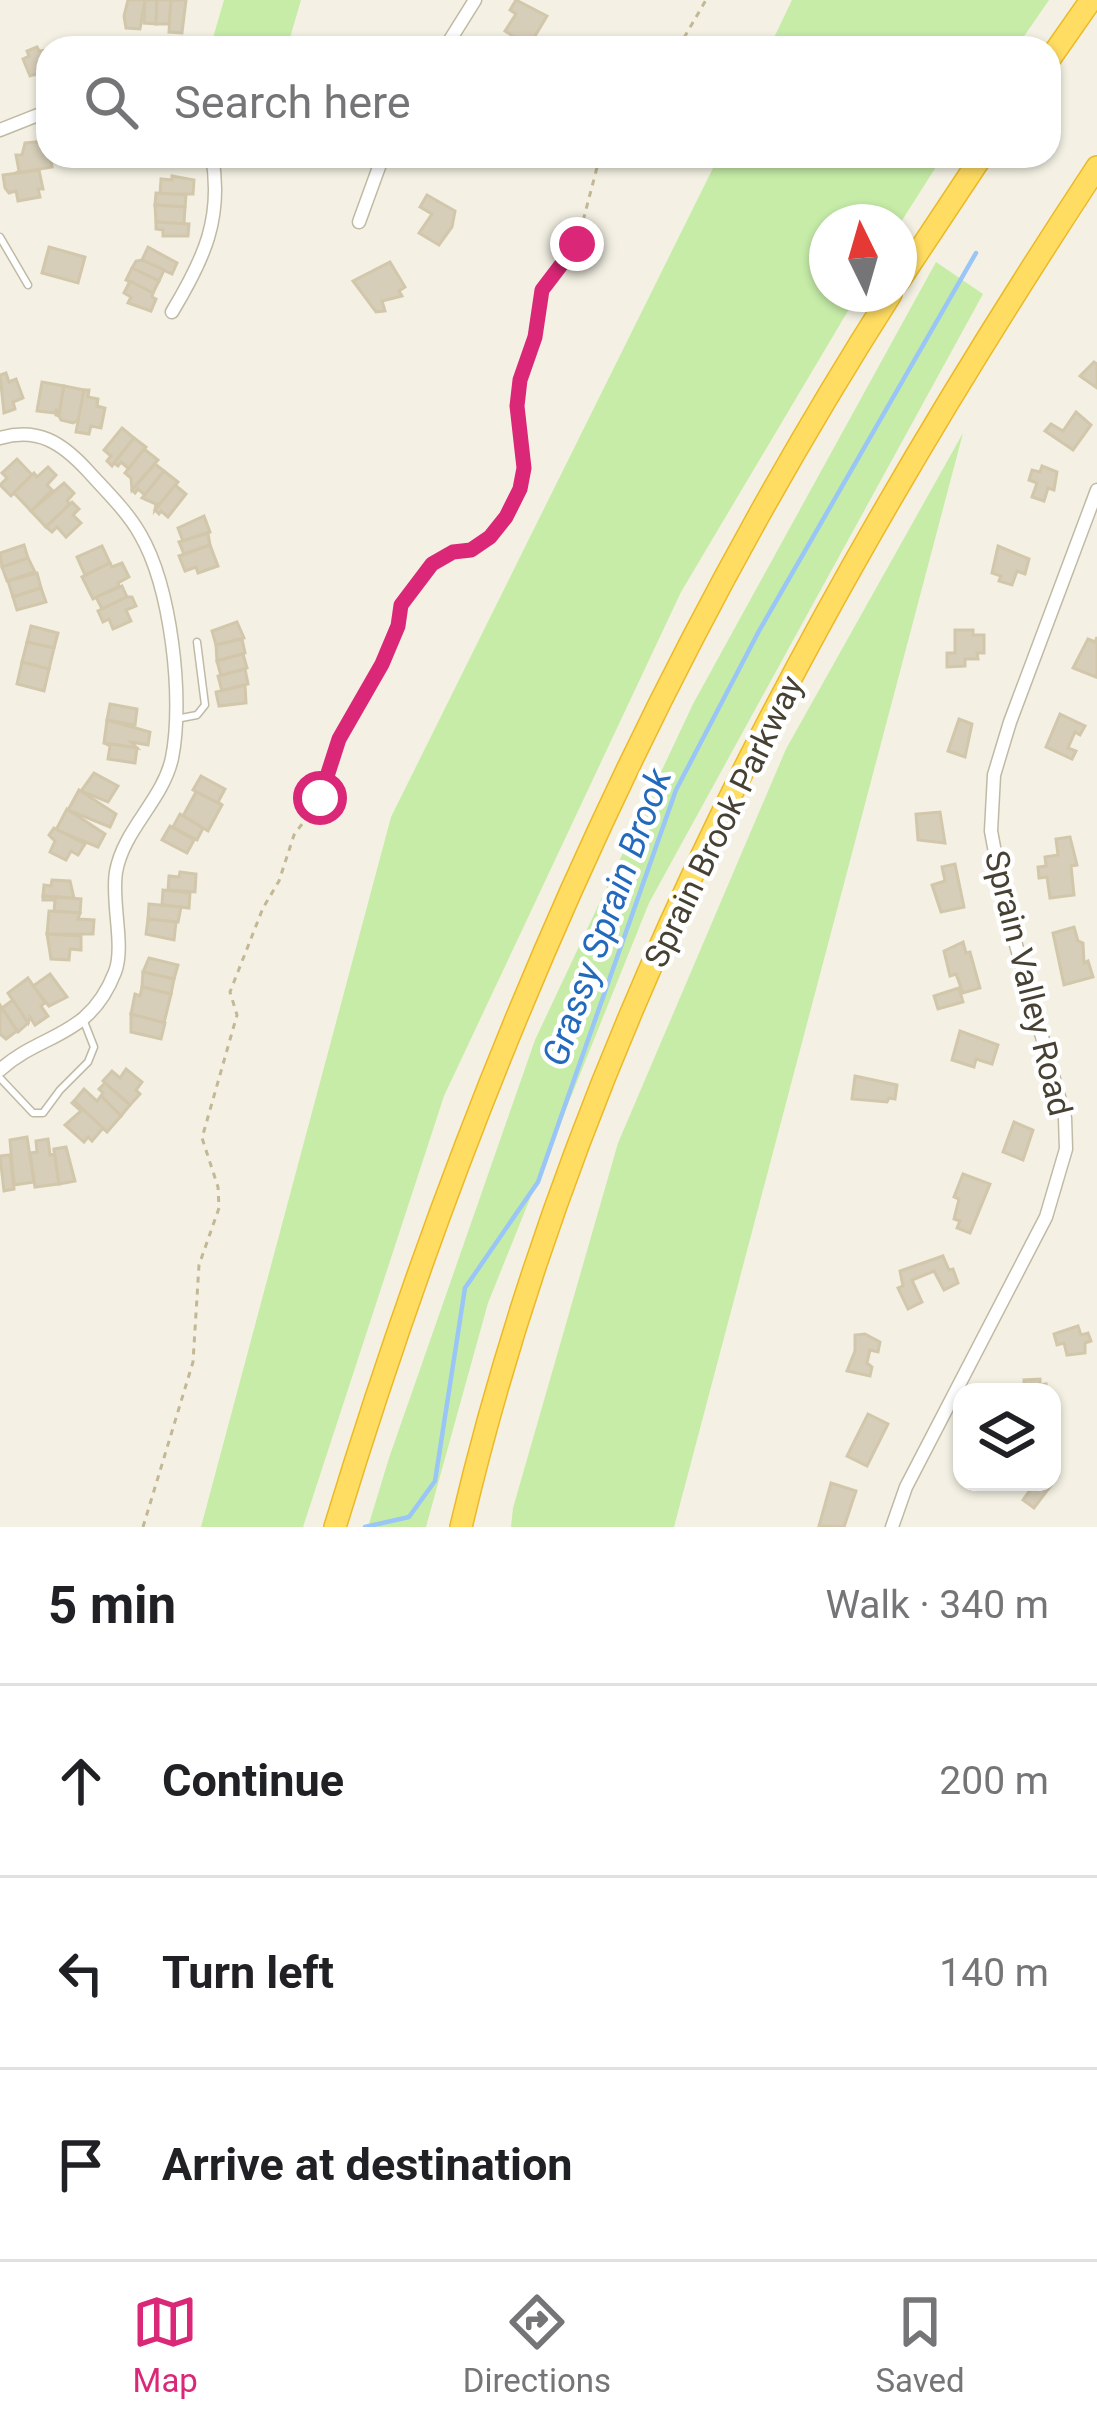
<!DOCTYPE html>
<meta charset="utf-8">
<style>
:root{--surface:#fff;--page:#f6f6f6;--text:#202124;--muted:#757577;--line:#e0e0e0;--accent:#db2777}
body{margin:0;font-family:Roboto,sans-serif;background:var(--page);color:var(--text)}
.controls{position:absolute;right:36px;bottom:36px;display:grid;overflow:hidden;border-radius:24px;box-shadow:0 3px 9px #0004}
.controls button{width:108px;height:108px;display:grid;place-items:center;padding:0;border:0;border-bottom:3px solid var(--line);background:var(--surface);color:var(--text);font:60px sans-serif}
.compass{position:absolute;left:809px;top:204px;width:108px;height:108px;border-radius:50%;background:var(--surface);box-shadow:0 3px 9px #0004;rotate:355deg}
.stop{position:absolute;width:36px;height:36px;margin:-27px;border:9px solid #db2777;border-radius:50%;background:#fff}
.stop.end{background:#db2777;border-color:#fff;box-shadow:0 3px 12px #0008}
.list{margin:0;padding:0;list-style:none}
h2{display:flex;justify-content:space-between;align-items:center;height:156px;margin:0;padding:0 48px;font-size:51px}
h2 small{font-size:39px;font-weight:400;color:var(--muted)}
.list li{display:grid;grid-template-columns:78px 1fr auto;gap:36px;align-items:center;box-sizing:border-box;height:192px;padding:0 48px;border-top:3px solid var(--line)}
.list b{display:block;font-size:45px;white-space:nowrap}
.list em{font-size:39px;font-style:normal;color:var(--muted)}
.icon{flex:none;width:66px;height:66px;fill:none;stroke:currentColor;stroke-width:2;stroke-linecap:round;stroke-linejoin:round}
.map{position:relative;flex:none;width:1097px;height:1527px;overflow:hidden}
.search{position:absolute;background:var(--surface);box-shadow:0 3px 9px #0004;left:36px;right:36px;top:36px;height:132px;display:flex;align-items:center;gap:30px;box-sizing:border-box;padding:0 42px;border-radius:36px;color:var(--muted);font-size:45px}
.sheet{height:732px;background:var(--surface)}
nav{display:flex;justify-content:space-around;align-items:center;box-sizing:border-box;height:168px;border-top:3px solid var(--line);background:var(--surface);font-size:33px;color:var(--muted)}
nav a{display:grid;justify-items:center;gap:6px}
nav .on{color:var(--accent)}
.map>svg:first-child{display:block}
.green{fill:#c6eca8}
.lines{fill:none;stroke-linecap:round;stroke-linejoin:round}
.stream{stroke:#9ac6f7;stroke-width:4.5}
.building{fill:#d6ceb8;stroke:#d2c7ab;stroke-width:3}
.lane-casing{stroke:#c0baa5;stroke-width:9}
.street-casing{stroke:#c0baa5;stroke-width:15}
.highway-casing{stroke:#ecb926;stroke-width:24}
.path{stroke:#c3b895;stroke-width:3;stroke-dasharray:6 6;stroke-linecap:butt}
.lane{stroke:#fff;stroke-width:6}
.street{stroke:#fff;stroke-width:12}
.highway{stroke:#ffdd63;stroke-width:21}
.route{stroke:#db2777;stroke-width:15}
.labels{text-anchor:middle;stroke-width:9;stroke-linejoin:round;paint-order:stroke}
.street-label{font-size:33px;fill:#464133;stroke:#fff}
.water-label{font-size:36px;font-style:italic;fill:#236abc;stroke:#fff}
</style>
<div class="map">
<svg width="1097" height="1527" viewBox="0 0 1097 1527">
<rect width="100%" height="100%" fill="#f4f1e4"/>
<g class="green">
<path d="M224,0H301L287,48H210Z"/>
<path d="M792,0H1049L1016,48H769Z"/>
<path d="M719,156H943L899,225L827,222V294H858L681,592L444,1096L303,1527H201L391,817Z"/>
<path d="M936,262L983,294L649,903L488,1303L426,1527H368L389,1458L535,1040L693,704Z"/>
<path d="M963,433L674,1527H511L513,1508L618,1143L786,749Z"/>
</g>
<g class="lines">
<path class="stream" d="M365,1527L409,1517L435,1481L465,1288L538,1182L676,790L759,631L976,253"/>
</g>
<g class="building">
<path d="M128,0H145L140,29L126,28L124,16Z"/>
<path d="M145,0H157L156,24L144,23Z"/>
<path d="M157,0H171L169,24H156Z"/>
<path d="M171,0H186L182,33L169,32Z"/>
<path d="M516,0L547,16L529,46L505,31L516,14L510,10Z"/>
<path d="M37,47L39,51L48,50V82L44,84L36,74L30,76L23,59L29,56L27,51Z"/>
<path d="M47,141L48,156L56,158L51,159L52,167L16,173L19,171L16,155H22L25,143Z"/>
<path d="M39,170L43,189H38L40,197L18,201L16,191L9,193L5,188L3,175Z"/>
<path d="M172,176L194,180L193,194H160L161,179L172,180Z"/>
<path d="M156,193L186,195L185,207L155,205Z"/>
<path d="M427,195L455,211L452,227L439,245L419,233L432,214L420,207Z"/>
<path d="M155,205L185,207L184,224L156,222Z"/>
<path d="M156,222L189,224L188,236H163V230L156,229Z"/>
<path d="M49,247L85,257L78,283L42,273Z"/>
<path d="M148,247L177,263L172,274L142,260Z"/>
<path d="M142,260L164,270L159,281L132,268L136,261Z"/>
<path d="M390,262L405,287L399,291L402,296L382,301L385,311L376,312L353,281Z"/>
<path d="M132,268L159,281L153,293L126,280Z"/>
<path d="M130,281L153,293L152,297L156,299L151,311L128,303L131,297L124,293Z"/>
<path d="M1094,362L1097,364V388L1080,376Z"/>
<path d="M6,373L9,382L16,379L23,398L13,402L15,409L4,413L0,375Z"/>
<path d="M42,382L64,386L59,416L56,415L57,409L54,413L37,411Z"/>
<path d="M64,386L84,390L79,420L73,423L61,420L59,416Z"/>
<path d="M84,390H89L88,397L98,399L97,406L105,408L101,428L91,426L89,434L76,432Z"/>
<path d="M1076,412L1091,425L1073,450L1045,431L1051,424L1063,431Z"/>
<path d="M122,428L134,438L112,466L107,461L111,456L104,450Z"/>
<path d="M134,438L146,447L129,469L121,462L118,466L114,463Z"/>
<path d="M144,449L158,460L132,490L131,478L125,473Z"/>
<path d="M17,459L32,475L11,496L0,485L7,478L2,473Z"/>
<path d="M155,464L164,471L145,495L138,489L135,493L132,490Z"/>
<path d="M1042,466L1057,472L1054,490L1048,488L1044,501L1032,497L1037,483L1029,480L1032,470L1040,472Z"/>
<path d="M48,467L56,475L47,485L52,490L31,511L14,493L34,473L37,477Z"/>
<path d="M164,471L178,482L155,510L156,504L142,498Z"/>
<path d="M64,483L74,493L67,501L70,504L46,527L31,511Z"/>
<path d="M175,485L186,494L168,517L161,511L159,514L155,510Z"/>
<path d="M72,502L79,509L73,515L81,523L66,537L57,527L52,532L46,527Z"/>
<path d="M204,516L210,532L183,541L178,528Z"/>
<path d="M208,533L210,545L184,554L179,542Z"/>
<path d="M24,545L28,558L2,567L0,553Z"/>
<path d="M210,545L218,566L198,573L196,567L185,571L179,556Z"/>
<path d="M102,546L110,563L85,575L77,557Z"/>
<path d="M998,546L1029,559L1025,574L1017,571L1012,585L999,581L1001,576L992,573Z"/>
<path d="M28,558L35,572L7,581L2,567Z"/>
<path d="M110,563L112,567L122,563L129,577L118,583L119,586L93,599L82,577Z"/>
<path d="M37,573L41,588L13,597L8,581Z"/>
<path d="M122,586L127,597L102,609L96,597Z"/>
<path d="M41,588L46,602L17,610L13,597Z"/>
<path d="M127,597H132L136,606L126,610L131,621L113,629L109,619L103,622L98,611Z"/>
<path d="M237,622L244,638L216,645L212,631Z"/>
<path d="M31,626L58,633L54,648L27,642Z"/>
<path d="M955,630H973V635H984V653H977L978,659H965V666L947,667V653H955Z"/>
<path d="M1097,637V675L1096,677L1073,668L1088,639L1095,642Z"/>
<path d="M242,639L245,653L217,661L216,645Z"/>
<path d="M27,642L54,648L49,669L22,662Z"/>
<path d="M243,654L247,668L221,676L217,661Z"/>
<path d="M22,662L49,669L44,691L17,684Z"/>
<path d="M245,669L248,684L222,691L218,676Z"/>
<path d="M245,685L246,703L219,706L216,692Z"/>
<path d="M110,704L137,709L135,725L107,720Z"/>
<path d="M1060,714L1085,726L1080,735L1075,732L1068,748L1076,751L1072,759L1046,747Z"/>
<path d="M959,719L972,724L965,757L948,751Z"/>
<path d="M107,720L150,732L148,745L131,742L137,748L104,743Z"/>
<path d="M104,743L137,748L135,763L108,759L110,746Z"/>
<path d="M94,773L118,786L108,802L81,791Z"/>
<path d="M201,776L225,789L218,802L222,805L193,790Z"/>
<path d="M79,790L116,814L110,827L68,810Z"/>
<path d="M196,792L222,805L208,831L183,816Z"/>
<path d="M67,809L105,834L98,847L56,830Z"/>
<path d="M940,812L945,843L918,840L916,814Z"/>
<path d="M180,814L203,828L197,840L173,827Z"/>
<path d="M170,826L194,840L187,853L162,840Z"/>
<path d="M54,828L85,844L78,855L71,851L66,860L50,852L55,841L49,835Z"/>
<path d="M1070,837L1077,865L1071,866L1074,895L1050,898L1047,877L1039,878L1038,867L1046,866L1045,857L1058,855L1056,839Z"/>
<path d="M955,864L964,907L941,912L932,885L945,881L942,867Z"/>
<path d="M180,872L196,874L195,892L168,890L169,876L179,877Z"/>
<path d="M52,880L70,881L74,898L43,896L44,885L51,886Z"/>
<path d="M163,890L190,893L189,908L162,905Z"/>
<path d="M43,896L81,899L80,913L54,911L55,900H43Z"/>
<path d="M149,904L181,907L178,922L148,919Z"/>
<path d="M49,911L80,913L78,919L94,920L93,934H47Z"/>
<path d="M148,919L176,922L174,940L146,934Z"/>
<path d="M1074,927L1078,941L1083,943L1084,963L1088,961L1093,977L1064,985L1053,933Z"/>
<path d="M47,934L81,936V950L70,949L69,960L51,959Z"/>
<path d="M963,942L966,953L970,952L980,988L963,993L956,974L950,976L944,951Z"/>
<path d="M149,958L178,965L174,979L143,972Z"/>
<path d="M143,972L174,979L171,994L142,987Z"/>
<path d="M50,974L67,997L49,1006L33,986Z"/>
<path d="M28,978L45,1003L41,1006L48,1016L35,1025L30,1017L28,1023L8,993Z"/>
<path d="M142,987L171,994L164,1023L131,1014L135,994L140,996Z"/>
<path d="M959,988L963,1002L938,1009L934,996Z"/>
<path d="M13,1000L28,1023L18,1032L2,1008Z"/>
<path d="M0,1005L17,1031L6,1039L0,1034Z"/>
<path d="M131,1014L165,1023L161,1039L131,1032Z"/>
<path d="M960,1031L998,1045L992,1064L976,1059L974,1067L952,1060Z"/>
<path d="M126,1069L142,1082L136,1090L140,1094L130,1105L103,1081L112,1071L120,1078Z"/>
<path d="M855,1076L897,1085L895,1099L889,1098L887,1102L852,1099Z"/>
<path d="M105,1083L130,1105L121,1116L101,1096L103,1093L99,1089Z"/>
<path d="M84,1089L97,1101L101,1096L121,1116L107,1132L74,1101Z"/>
<path d="M74,1101L103,1128L92,1141L88,1137L84,1142L65,1125L81,1111L72,1103Z"/>
<path d="M1014,1122L1033,1130L1023,1160L1003,1152Z"/>
<path d="M27,1137L34,1182L14,1185L10,1140Z"/>
<path d="M48,1139L50,1155L55,1154L54,1149L59,1184L35,1187L30,1153L37,1152L36,1141Z"/>
<path d="M66,1147L75,1181L59,1184L54,1149Z"/>
<path d="M10,1155L14,1189L4,1191L0,1156Z"/>
<path d="M963,1174L990,1184L970,1233L957,1228L960,1221L954,1219L959,1199L954,1197Z"/>
<path d="M943,1256L949,1270L953,1269L958,1283L944,1290L934,1271L912,1280L922,1302L908,1309L898,1288L903,1286L900,1271Z"/>
<path d="M1078,1326L1081,1335L1088,1333L1091,1341L1085,1343V1353L1067,1355L1064,1343L1057,1345L1054,1334Z"/>
<path d="M865,1334L880,1342L878,1352L870,1350L867,1363L872,1367L870,1376L847,1371L855,1351V1335Z"/>
<path d="M1040,1379V1385L1046,1384V1392H1025L1024,1380Z"/>
<path d="M868,1414L888,1424L867,1466L847,1456Z"/>
<path d="M1052,1471L1058,1476L1034,1508L1023,1500L1036,1482H1052Z"/>
<path d="M831,1483L856,1491L844,1527L819,1526Z"/>
</g>
<g class="lines">
<g class="lane-casing">
<g id="lane">
<path d="M0,237L28,285"/>
<path d="M176,719L197,715L205,705L197,642"/>
<path d="M0,1078L33,1113H43L60,1090L88,1062L94,1047L83,1019"/>
</g>
</g>
<g class="street-casing">
<g id="street">
<path d="M445,48L475,0"/>
<path d="M0,130L48,111"/>
<path d="M359,222L383,156"/>
<path d="M172,312C204,259 223,218 212,156"/>
<path d="M0,438C38,427 62,443 87,470C105,490 127,511 140,534C171,587 184,698 172,758C163,800 123,830 116,872C111,902 125,946 115,972C89,1039 42,1032 0,1070"/>
<path d="M892,1527L906,1487L1046,1217L1066,1149L1065,1118L1005,906L991,831L994,775L1010,722L1097,490"/>
</g>
</g>
<g class="highway-casing">
<g id="highway">
<path d="M1049,60L1091,0"/>
<path d="M899,281L982,156"/>
<path d="M335,1527C468,1091 645,680 891,294"/>
<path d="M461,1527C576,1036 822,585 1097,167"/>
</g>
</g>
<g class="path">
<path d="M678,48L706,0"/>
<path d="M143,1527L193,1362L199,1265L219,1208L218,1187L202,1138L237,1015L230,992L263,908L279,881L294,835L321,798L339,739L382,664L398,626L401,605L432,564L453,552L471,550L490,537L506,517L520,489L524,468L517,406L520,380L535,337L542,290L577,244L600,156"/>
</g>
<use href="#lane" class="lane"/>
<use href="#street" class="street"/>
<use href="#highway" class="highway"/>
</g>
<g class="lines">
<path class="route" d="M320,798L339,739L382,664L398,626L401,605L432,564L453,552L471,550L490,537L506,517L520,489L524,468L517,406L520,380L535,337L542,290L577,244"/>
</g>
<g class="labels">
<g class="street-label">
<text transform="translate(723 821) rotate(-64)" y="12">Sprain Brook Parkway</text>
<text transform="translate(1029 983) rotate(76)" y="12">Sprain Valley Road</text>
</g>
<g class="water-label">
<text transform="translate(606 917) rotate(-70)" y="13">Grassy Sprain Brook</text>
</g>
</g>
</svg>
<div class="controls">
<button><svg class="icon" aria-label="layers" viewBox="0 0 24 24"><path d="M12 4l9 5-9 5-9-5zM3 14l9 5 9-5"/></svg></button>
</div>
<svg class="compass" viewBox="-18 -18 36 36"><path d="M0-13l5 13h-10z" fill="#e53935"/><path d="M0 13l5-13h-10z" fill="#757577"/></svg>
<div class="stop" style="left:320px;top:798px"></div>
<div class="stop end" style="left:577px;top:244px"></div>
<div class="search"><svg class="icon" aria-label="search" viewBox="0 0 24 24"><circle cx="10" cy="10" r="6"/><path d="M15 15l6 6"/></svg>Search here</div>
</div>
<section class="sheet">
<h2>5 min<small>Walk · 340 m</small></h2>
<ul class="list">
<li><svg class="icon" aria-label="ahead" viewBox="0 0 24 24"><path d="M12 20V5M6 11l6-6 6 6"/></svg><div><b>Continue</b></div><em>200 m</em></li>
<li><svg class="icon" aria-label="left" viewBox="0 0 24 24"><path d="M17 20v-9H6M10 6l-5 5 5 5"/></svg><div><b>Turn left</b></div><em>140 m</em></li>
<li><svg class="icon" aria-label="arrive" viewBox="0 0 24 24"><path d="M6 21V4h12l-3 4 3 4H6"/></svg><div><b>Arrive at destination</b></div></li>
</ul>
</section>
<nav>
<a class="on"><svg class="icon" aria-label="map" viewBox="0 0 24 24"><path d="M3 6l6-2 6 2 6-2v14l-6 2-6-2-6 2zM9 4v14M15 6v14"/></svg>Map</a>
<a><svg class="icon" aria-label="directions" viewBox="0 0 24 24"><path d="M12 3l9 9-9 9-9-9zM9 14v-3h6M13 9l2 2-2 2"/></svg>Directions</a>
<a><svg class="icon" aria-label="saved" viewBox="0 0 24 24"><path d="M7 4h10v16l-5-4-5 4z"/></svg>Saved</a>
</nav>
